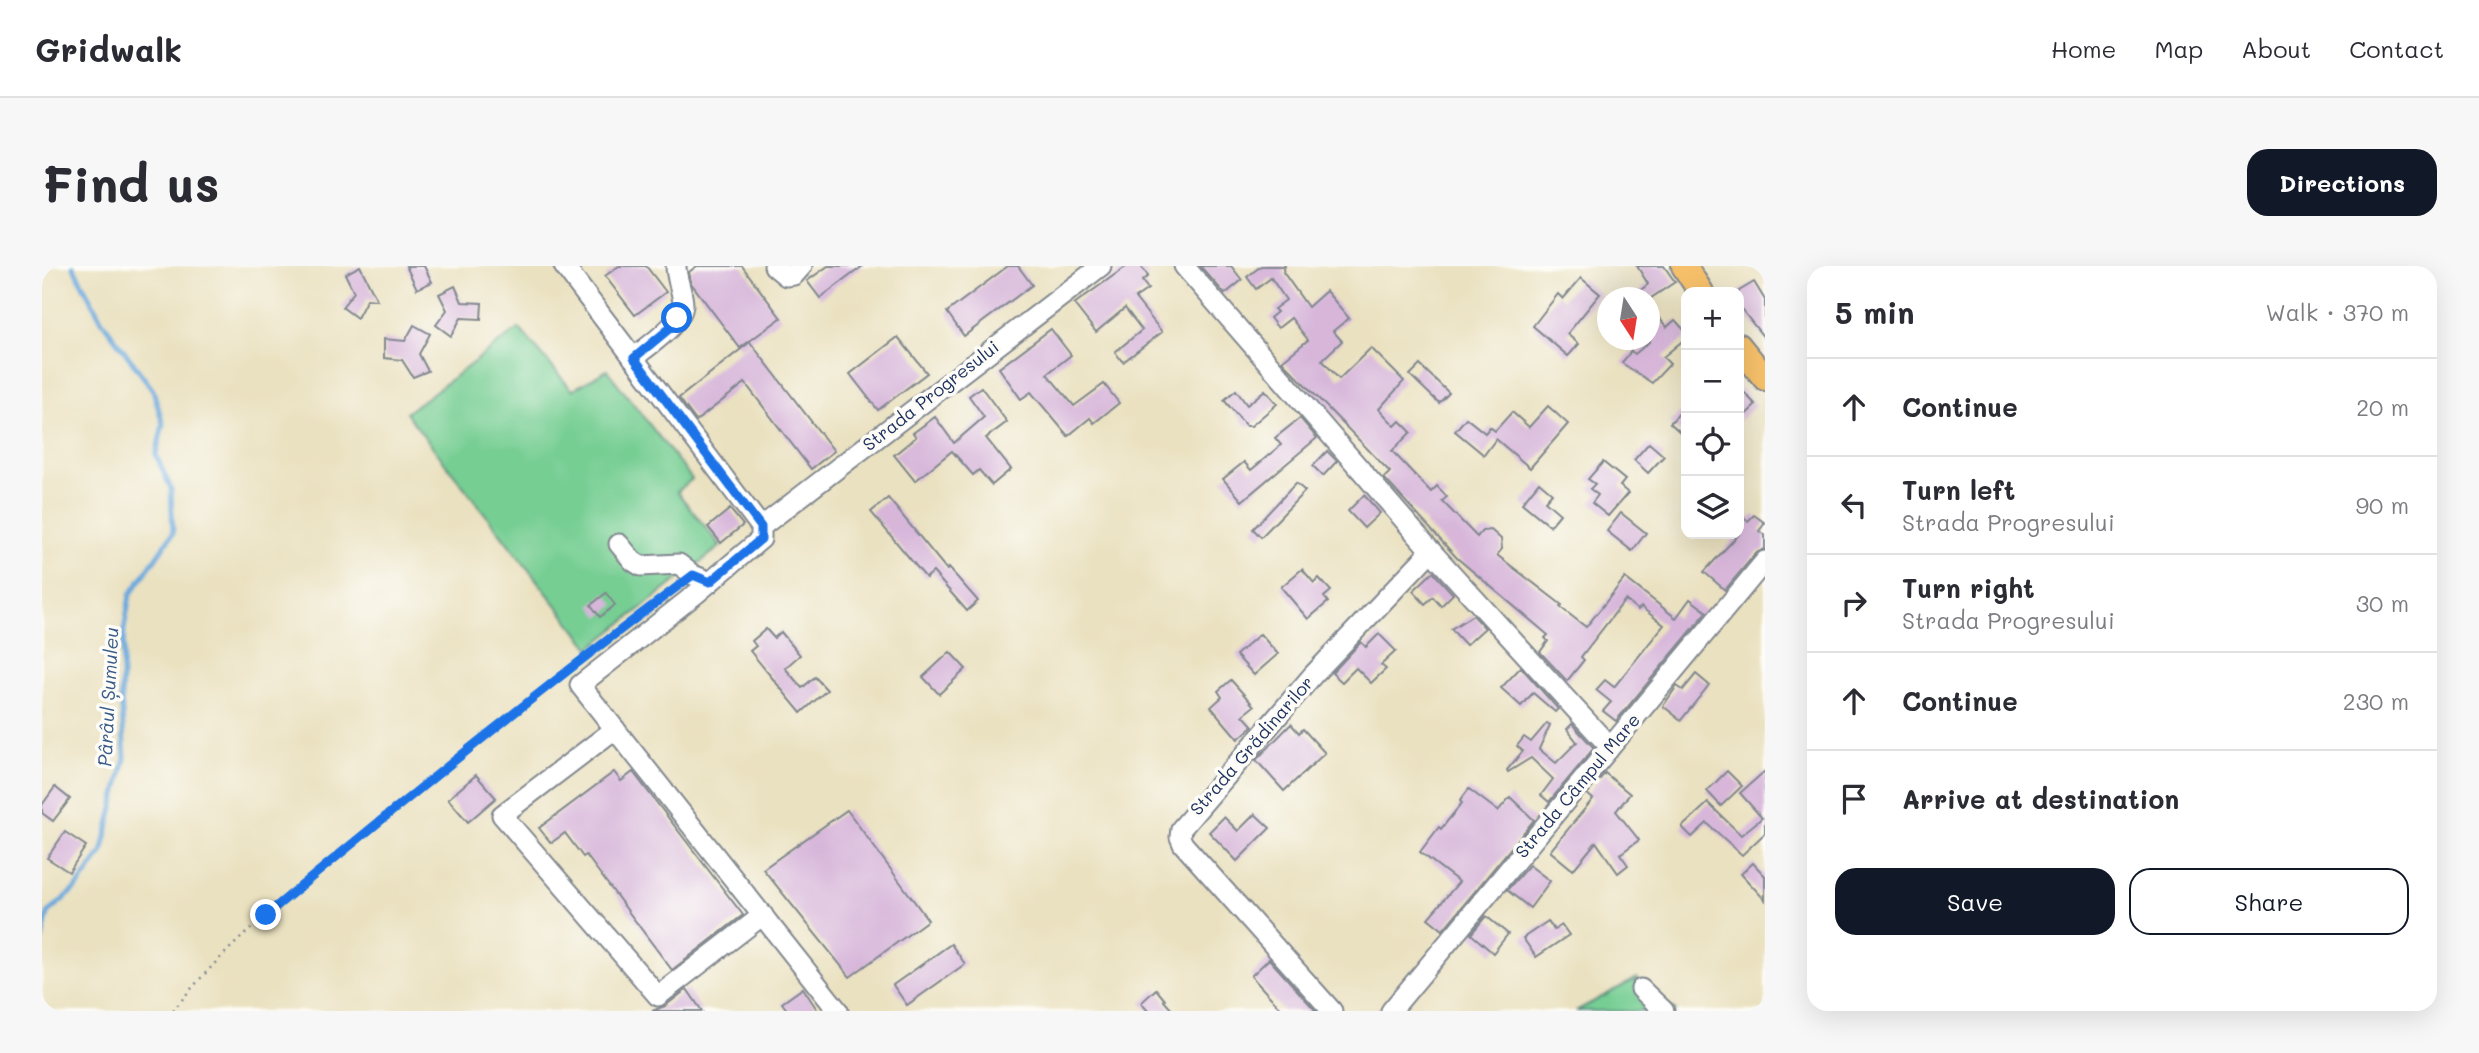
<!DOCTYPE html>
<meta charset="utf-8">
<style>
:root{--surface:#fff;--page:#f7f7f7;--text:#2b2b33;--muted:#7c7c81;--line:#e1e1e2;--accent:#111827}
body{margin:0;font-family:Mali,sans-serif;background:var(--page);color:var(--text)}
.controls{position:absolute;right:21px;top:21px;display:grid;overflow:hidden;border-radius:14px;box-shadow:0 7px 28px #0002}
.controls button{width:63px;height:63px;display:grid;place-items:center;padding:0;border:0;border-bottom:2px solid var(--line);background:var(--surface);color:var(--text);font:35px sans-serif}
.compass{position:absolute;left:1555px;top:21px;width:63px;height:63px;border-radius:50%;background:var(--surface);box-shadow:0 7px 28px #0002;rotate:168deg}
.stop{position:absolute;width:21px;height:21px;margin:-16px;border:5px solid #1a73e8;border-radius:50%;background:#fff}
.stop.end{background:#1a73e8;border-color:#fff;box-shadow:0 2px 7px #0008}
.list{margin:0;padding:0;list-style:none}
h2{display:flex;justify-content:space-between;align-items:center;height:91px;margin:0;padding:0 28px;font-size:30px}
h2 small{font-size:23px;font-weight:400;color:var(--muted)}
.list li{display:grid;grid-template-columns:46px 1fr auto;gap:21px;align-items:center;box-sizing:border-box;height:98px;padding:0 28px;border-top:2px solid var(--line)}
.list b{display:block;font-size:26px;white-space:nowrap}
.list p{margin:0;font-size:23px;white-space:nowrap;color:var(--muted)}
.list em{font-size:23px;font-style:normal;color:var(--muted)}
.actions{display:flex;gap:14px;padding:21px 28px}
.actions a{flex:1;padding:16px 0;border:2px solid var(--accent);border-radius:21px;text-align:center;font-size:24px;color:var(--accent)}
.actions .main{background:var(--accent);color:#fff}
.icon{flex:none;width:38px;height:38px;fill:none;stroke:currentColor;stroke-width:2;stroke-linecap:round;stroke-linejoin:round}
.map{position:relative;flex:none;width:1723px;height:745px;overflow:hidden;border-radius:21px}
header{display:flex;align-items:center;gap:42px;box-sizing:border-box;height:98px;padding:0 35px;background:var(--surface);border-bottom:2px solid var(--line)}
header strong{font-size:33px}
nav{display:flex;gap:38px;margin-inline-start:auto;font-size:24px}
.intro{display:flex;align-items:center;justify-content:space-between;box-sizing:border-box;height:168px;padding:0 42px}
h1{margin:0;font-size:49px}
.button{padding:18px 32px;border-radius:21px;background:var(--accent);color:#fff;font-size:24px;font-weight:700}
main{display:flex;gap:42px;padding:0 42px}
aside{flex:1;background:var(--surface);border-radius:21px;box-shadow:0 7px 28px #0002}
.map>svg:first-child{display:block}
.green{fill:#76ce93;stroke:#487e78;stroke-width:2}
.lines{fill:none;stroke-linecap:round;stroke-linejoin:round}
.stream{stroke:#6aa9dc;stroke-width:5}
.building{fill:#d7b6da}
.minor-casing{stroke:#82888f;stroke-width:23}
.major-casing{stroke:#82888f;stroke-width:28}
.path{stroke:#82888f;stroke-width:2.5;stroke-dasharray:2 5;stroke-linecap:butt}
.minor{stroke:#fff;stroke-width:19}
.major{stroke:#f6c06b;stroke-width:24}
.route{stroke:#1a73e8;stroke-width:9}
.labels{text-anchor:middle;stroke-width:7;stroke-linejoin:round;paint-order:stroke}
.street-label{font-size:18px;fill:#1b2f5e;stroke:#fdfcf7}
.water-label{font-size:19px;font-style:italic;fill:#375a8a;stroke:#fdfcf7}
</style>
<header>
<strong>Gridwalk</strong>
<nav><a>Home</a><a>Map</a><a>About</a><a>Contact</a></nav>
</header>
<div class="intro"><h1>Find us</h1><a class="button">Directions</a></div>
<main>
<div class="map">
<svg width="1723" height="745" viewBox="0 0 1723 745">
<rect width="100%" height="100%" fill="#fdfcf7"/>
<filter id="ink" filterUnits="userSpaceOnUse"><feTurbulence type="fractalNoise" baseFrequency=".0143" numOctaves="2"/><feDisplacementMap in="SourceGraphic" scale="14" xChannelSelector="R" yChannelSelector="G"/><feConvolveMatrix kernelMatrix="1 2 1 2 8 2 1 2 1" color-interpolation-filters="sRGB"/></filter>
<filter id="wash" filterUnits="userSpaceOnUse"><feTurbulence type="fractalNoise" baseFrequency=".00686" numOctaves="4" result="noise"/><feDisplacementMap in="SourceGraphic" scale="28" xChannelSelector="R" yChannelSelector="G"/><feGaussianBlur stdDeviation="1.57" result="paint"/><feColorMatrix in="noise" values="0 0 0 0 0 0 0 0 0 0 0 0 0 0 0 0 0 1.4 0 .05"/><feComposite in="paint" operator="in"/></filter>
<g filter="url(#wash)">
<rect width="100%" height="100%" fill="#eae1c0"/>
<g class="green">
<path d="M477,62L530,124L565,104L650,213L635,226L679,280L548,382L364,147Z"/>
<path d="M1595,712L1633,745H1534Z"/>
</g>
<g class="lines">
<path class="stream" d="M0,674L6,647L36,620L60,587L83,492L79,432L82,364L88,329L131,267L129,223L114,189L121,158L111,124L60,55L31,0"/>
</g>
<g id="blocks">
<g class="building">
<path d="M318,0L335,34L325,33L315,52L300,41L312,26L303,8Z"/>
<path d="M364,0H382L390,16L375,23Z"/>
<path d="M577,0H604L624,26L593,49L563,10Z"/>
<path d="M655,0H700L739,52L698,82L649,17L647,6Z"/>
<path d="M786,0H821L778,32L765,15Z"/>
<path d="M966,0H976L990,19L922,70L905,46Z"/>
<path d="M1085,0H1099L1106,10L1100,15L1106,23L1093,32L1120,66L1081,96L1073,86L1100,64L1083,42L1054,66L1032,38Z"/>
<path d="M1158,0H1189L1200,14L1183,28Z"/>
<path d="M1219,0H1243L1241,6L1266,41L1284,25L1307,52L1291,65L1300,75L1280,94L1297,113L1329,82L1362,115L1337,143L1353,160L1358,155L1369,166L1350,185L1389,226L1395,220L1405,231L1400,235L1435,271L1440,265L1449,264L1459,273L1460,283L1455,289L1520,339L1518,341L1544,361L1583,312L1634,352L1648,333L1665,346L1574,455L1561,445L1569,436L1554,424L1563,414L1572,421L1622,359L1599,341L1596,344L1583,334L1539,391L1542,394L1525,415L1498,386L1506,375L1503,372L1506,369L1415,292L1342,212L1348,206L1240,95L1266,74L1249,52L1236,62L1228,52L1235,46L1232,43L1244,34L1229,12L1214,23L1205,11Z"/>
<path d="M1595,0H1622L1633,16L1609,32H1590L1606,18Z"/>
<path d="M1539,12L1558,28L1525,68L1537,78L1526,90L1491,60L1516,28L1521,33Z"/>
<path d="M1712,16L1723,34V73L1697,40V25Z"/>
<path d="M413,20L420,36L440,37L439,53L419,52L409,70L394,59L405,44L397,28Z"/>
<path d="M1607,41L1625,61L1633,54L1644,66V72L1621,91L1628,98L1610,117L1580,97L1589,85L1593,88L1607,76Z"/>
<path d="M372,59L388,68L377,88L386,105L371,111L360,94L342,92V73L363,75Z"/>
<path d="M1009,63L1029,89L1005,108L1032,140L1062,118L1077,137L1052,157L1048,152L1026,170L989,126L979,133L957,102Z"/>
<path d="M856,71L885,107L836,144L808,108Z"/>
<path d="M708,76L792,185L769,203L703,117L654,155L637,132Z"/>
<path d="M1378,99L1407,127L1397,137L1368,109Z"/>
<path d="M939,121L965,156L944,172L969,203L950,219L937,204L931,209L910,185L873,215L852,189L874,171L871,167L893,151L912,177L942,151L927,130Z"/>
<path d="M1697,121L1714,139L1697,155Z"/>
<path d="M1194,124L1205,139L1223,124L1235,138L1209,160H1204L1182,134Z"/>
<path d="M1506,140L1526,158L1488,202L1454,173L1442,189L1413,165L1424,152L1443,167L1448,161L1453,165L1470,146L1487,161Z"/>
<path d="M1644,140V160L1638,166L1628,157Z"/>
<path d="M1258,152L1275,172L1200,235L1181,213L1202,196L1209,204L1239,179L1233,172Z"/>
<path d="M1607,177L1622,190L1606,207L1592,194Z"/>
<path d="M1285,185L1295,195L1281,210L1271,200Z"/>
<path d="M1561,196L1583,214L1578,220L1586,227L1566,250L1550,237L1556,229L1548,223L1553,218L1546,213Z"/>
<path d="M1497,216L1510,227L1503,235L1518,248L1508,260L1480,237Z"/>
<path d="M1254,217L1263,225L1219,271L1211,263Z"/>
<path d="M1322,229L1338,247L1322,262L1306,245Z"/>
<path d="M846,232L905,304L907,302L936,335L925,345L891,306L884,312L829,246Z"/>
<path d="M688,243L701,259L679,277L666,261Z"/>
<path d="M1579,247L1604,267L1590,285L1565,265Z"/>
<path d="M1697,247L1706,255L1712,249L1723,257L1717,265L1723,269V283L1714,287L1683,324L1662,306L1697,268Z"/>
<path d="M1260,303L1272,317L1277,312L1289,325L1282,331L1286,336L1266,353L1239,321Z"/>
<path d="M1391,306L1411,328L1399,340L1391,331L1383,338L1371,325Z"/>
<path d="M564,327L573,339L558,351L549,339Z"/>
<path d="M1431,349L1443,362L1424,379L1409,363Z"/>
<path d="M724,363L732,372L739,366L758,389L743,402L760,422L773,411L785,424L759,447L708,385L714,380L710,375Z"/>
<path d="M1218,368L1236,388L1212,409L1194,389Z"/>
<path d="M1337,368L1354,385L1339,399L1344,403L1329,417L1314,402L1300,416L1290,407L1319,376L1324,381Z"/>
<path d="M908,386L924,403L897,428L881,411Z"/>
<path d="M1479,401L1516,443L1513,446L1491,427L1479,440L1459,422Z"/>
<path d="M1654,408L1667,419L1639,454L1621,440L1635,420L1641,424Z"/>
<path d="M1189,414L1212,440L1201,449L1211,460L1196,473L1169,441L1180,431L1176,425Z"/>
<path d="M1505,457L1508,459L1497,483L1514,497L1535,476L1525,463L1530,458L1552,482L1507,536L1499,529L1511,513L1489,492L1466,506L1465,504L1481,485L1475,480L1482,471L1489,476Z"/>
<path d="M1249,458L1257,467L1261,463L1283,487L1242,525L1214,494Z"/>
<path d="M1685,505L1700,520L1679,540L1665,525Z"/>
<path d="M1723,505V567L1700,589L1665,557L1650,571L1640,561L1666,537L1699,569L1720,552L1698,527Z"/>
<path d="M572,506L579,515L591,506L701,649L630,704L544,589L541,591L523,567L509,577L497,562Z"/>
<path d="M1563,507L1588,528L1574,545L1597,574L1578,588L1586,599L1576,607L1554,576L1531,604L1508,585L1551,533L1545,528Z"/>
<path d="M434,509L454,532L426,556L406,533Z"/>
<path d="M13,521L28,533L11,555L0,547V539Z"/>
<path d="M1427,523L1456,545L1468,531L1492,554L1401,664L1386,652L1417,616L1378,586L1397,561L1399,563L1420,537L1418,535Z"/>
<path d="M805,544L886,654L808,711L721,603Z"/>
<path d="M1213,548L1228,562L1195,595L1167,566L1182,551L1196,565Z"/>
<path d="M23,566L44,580L27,606L5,592Z"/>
<path d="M1711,597L1723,610V634L1699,608Z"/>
<path d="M1487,599L1508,615L1488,642L1465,624Z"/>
<path d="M1444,650L1466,668L1451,687L1429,668Z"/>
<path d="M1506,655L1512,664L1520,659L1527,669L1494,691L1481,672Z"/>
<path d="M909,678L923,698L865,739L851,719Z"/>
<path d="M1227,693L1274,745H1241L1209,710Z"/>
<path d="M761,722L776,745H746L740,737Z"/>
<path d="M645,723L660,745H610L623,740Z"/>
<path d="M1114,723L1123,734L1122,735L1131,745H1106L1099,737Z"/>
</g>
</g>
</g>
<g filter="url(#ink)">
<use href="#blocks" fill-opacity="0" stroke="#82888f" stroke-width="2"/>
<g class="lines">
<g class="minor-casing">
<g id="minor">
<path d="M522,0L719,261V273L655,327L538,419L796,745"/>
<path d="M732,0L744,10L752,9L760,0"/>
<path d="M1142,0L1389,285L1568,481"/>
<path d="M591,92C605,81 640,58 641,39C641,26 634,13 634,0"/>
<path d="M719,261L1059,0"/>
<path d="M577,278L591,295L599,300L637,298L651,309L668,316"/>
<path d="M573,463L460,549L616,730L721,649"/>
<path d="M1599,723L1622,745"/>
<path d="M1290,745L1141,578L1138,571L1139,563L1271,409L1389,285"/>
<path d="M1349,745L1723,295"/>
</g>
</g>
<g class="major-casing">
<g id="major">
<path d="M1642,0L1659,26"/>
<path d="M1697,80L1723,112"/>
</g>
</g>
<path class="path" d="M131,745C180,682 244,632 305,582C389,512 472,443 559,378"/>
<use href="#minor" class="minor"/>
<use href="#major" class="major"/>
</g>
</g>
<g class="lines" filter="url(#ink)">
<path class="route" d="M224,649C364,533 505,418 651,309L668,316L719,273V261L592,92L627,63L635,52"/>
</g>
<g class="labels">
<g class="street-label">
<text transform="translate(889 130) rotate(-38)" y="6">Strada Progresului</text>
<text transform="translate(1210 480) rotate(-49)" y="6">Strada Grădinarilor</text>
<text transform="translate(1536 520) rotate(-50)" y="6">Strada Câmpul Mare</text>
</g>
<g class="water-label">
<text transform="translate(66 431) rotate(-87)" y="7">Pârâul Șumuleu</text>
</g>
</g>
</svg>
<div class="controls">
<button>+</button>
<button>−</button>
<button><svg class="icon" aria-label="locate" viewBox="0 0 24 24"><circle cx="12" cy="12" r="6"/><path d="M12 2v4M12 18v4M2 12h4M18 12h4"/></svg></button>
<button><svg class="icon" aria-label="layers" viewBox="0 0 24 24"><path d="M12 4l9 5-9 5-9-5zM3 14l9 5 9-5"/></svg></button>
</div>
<svg class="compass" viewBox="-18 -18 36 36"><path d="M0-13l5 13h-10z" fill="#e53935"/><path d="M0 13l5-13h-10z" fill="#7c7c81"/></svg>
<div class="stop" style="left:635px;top:52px"></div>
<div class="stop end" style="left:224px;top:649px"></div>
</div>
<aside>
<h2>5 min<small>Walk · 370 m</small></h2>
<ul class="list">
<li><svg class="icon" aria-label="ahead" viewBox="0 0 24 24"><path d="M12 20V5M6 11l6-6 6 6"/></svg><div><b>Continue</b></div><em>20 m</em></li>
<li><svg class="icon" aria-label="left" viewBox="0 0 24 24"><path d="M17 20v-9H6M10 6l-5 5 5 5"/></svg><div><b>Turn left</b><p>Strada Progresului</p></div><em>90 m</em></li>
<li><svg class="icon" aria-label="right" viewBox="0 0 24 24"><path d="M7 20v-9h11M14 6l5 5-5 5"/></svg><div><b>Turn right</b><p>Strada Progresului</p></div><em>30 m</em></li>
<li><svg class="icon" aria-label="ahead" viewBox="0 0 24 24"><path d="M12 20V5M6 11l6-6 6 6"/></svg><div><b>Continue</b></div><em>230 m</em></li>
<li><svg class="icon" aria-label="arrive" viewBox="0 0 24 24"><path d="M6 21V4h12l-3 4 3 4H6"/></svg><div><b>Arrive at destination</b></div></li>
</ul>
<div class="actions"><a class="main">Save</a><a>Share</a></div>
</aside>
</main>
